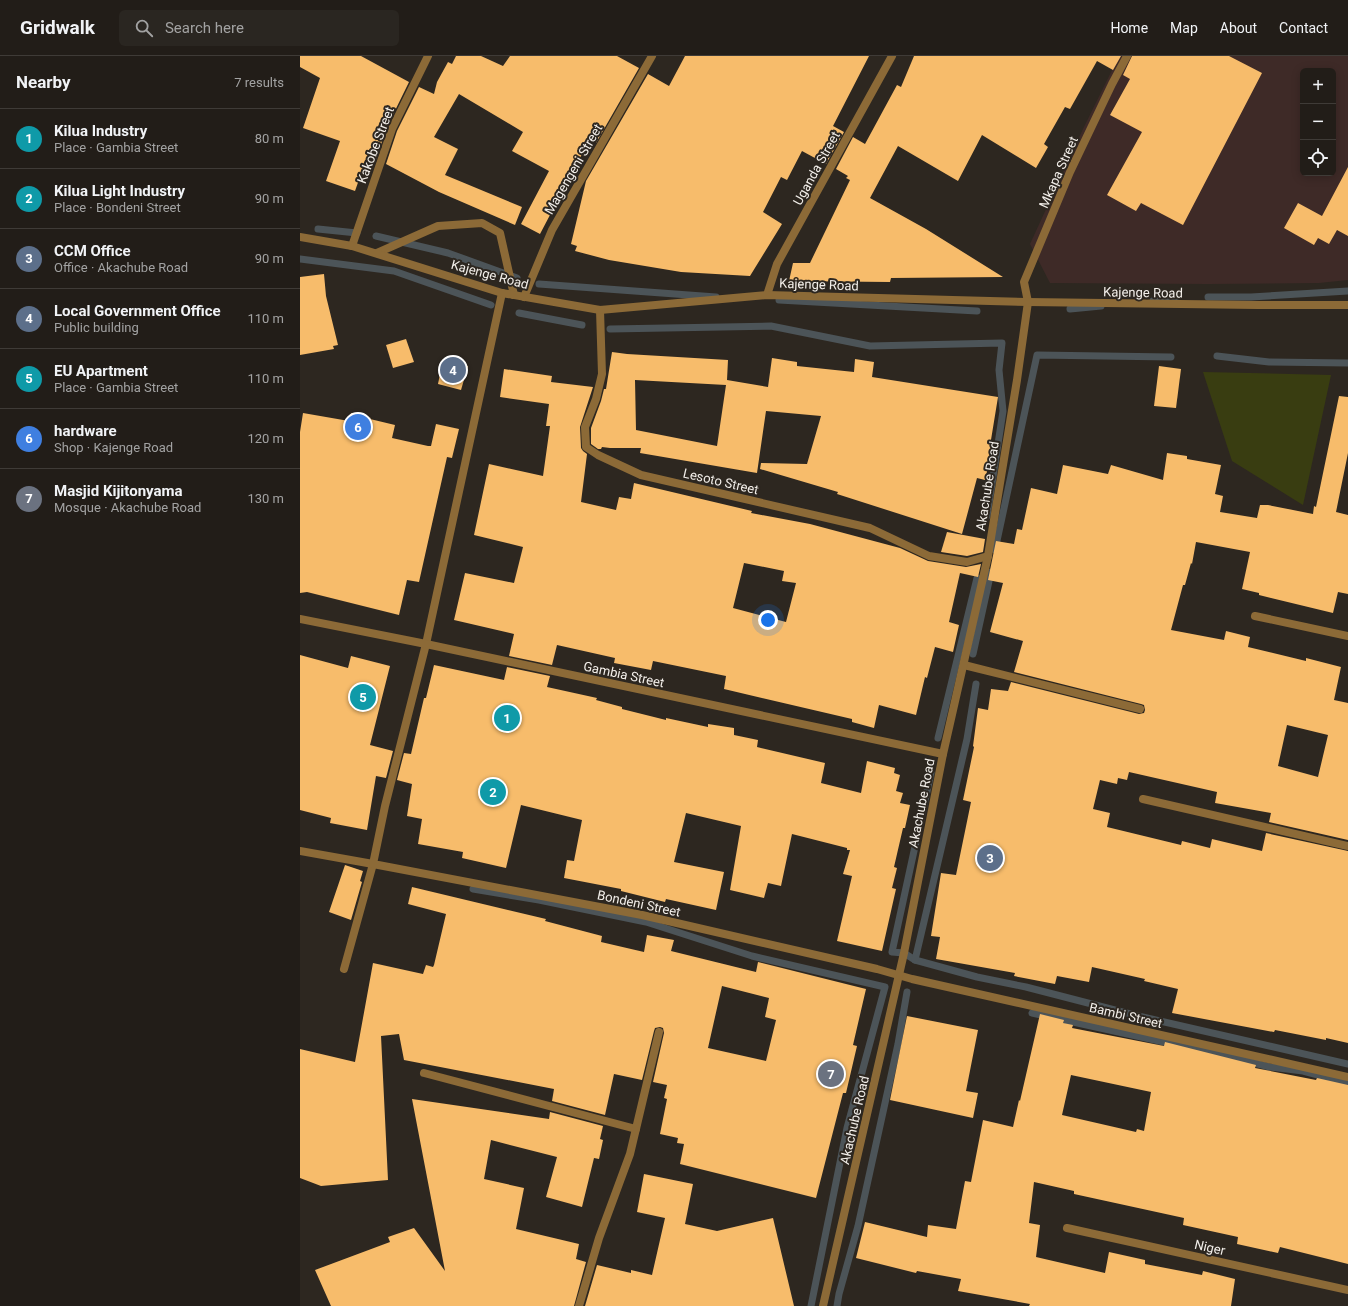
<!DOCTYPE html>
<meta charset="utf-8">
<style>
:root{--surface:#221d18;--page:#2a2621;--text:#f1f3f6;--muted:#a2a2a2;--line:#3f3b37;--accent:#d93025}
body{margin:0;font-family:Roboto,sans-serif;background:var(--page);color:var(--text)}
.controls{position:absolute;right:12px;top:12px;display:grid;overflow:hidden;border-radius:6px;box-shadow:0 2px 10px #0003}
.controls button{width:36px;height:36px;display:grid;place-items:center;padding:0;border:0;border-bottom:1px solid var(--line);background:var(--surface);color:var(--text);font:20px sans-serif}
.you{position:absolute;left:468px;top:564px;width:14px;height:14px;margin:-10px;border:3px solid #fff;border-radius:50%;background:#1a73e8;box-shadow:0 0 0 6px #1a73e833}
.badge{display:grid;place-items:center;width:26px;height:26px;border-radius:50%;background:var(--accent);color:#fff;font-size:13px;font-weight:700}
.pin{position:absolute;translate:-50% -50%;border:2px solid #fff;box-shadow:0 1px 4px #0006}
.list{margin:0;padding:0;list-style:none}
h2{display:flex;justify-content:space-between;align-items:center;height:52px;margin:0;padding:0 16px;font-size:17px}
h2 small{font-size:13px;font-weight:400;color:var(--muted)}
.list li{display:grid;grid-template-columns:26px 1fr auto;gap:12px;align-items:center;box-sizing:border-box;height:60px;padding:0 16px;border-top:1px solid var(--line)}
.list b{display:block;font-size:15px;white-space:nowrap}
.list p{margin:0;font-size:13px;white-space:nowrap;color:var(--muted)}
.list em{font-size:13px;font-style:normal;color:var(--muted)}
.icon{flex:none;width:22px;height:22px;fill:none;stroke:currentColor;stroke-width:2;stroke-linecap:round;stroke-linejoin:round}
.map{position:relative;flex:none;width:1048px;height:1250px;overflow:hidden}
header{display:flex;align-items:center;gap:24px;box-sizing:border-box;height:56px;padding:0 20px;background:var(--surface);border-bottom:1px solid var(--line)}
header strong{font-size:19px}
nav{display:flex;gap:22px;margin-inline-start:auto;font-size:14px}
.search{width:280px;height:36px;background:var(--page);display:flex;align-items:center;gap:10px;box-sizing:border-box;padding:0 14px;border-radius:6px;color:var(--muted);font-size:15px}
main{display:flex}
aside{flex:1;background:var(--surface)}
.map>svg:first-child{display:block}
.education{fill:#3e2a27;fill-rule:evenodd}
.green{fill:#393d11}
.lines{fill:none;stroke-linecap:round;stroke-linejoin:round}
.stream{stroke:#4c5458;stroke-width:7}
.building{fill:#f7bc6b;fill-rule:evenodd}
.service{stroke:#8c6a37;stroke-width:8}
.minor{stroke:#8c6a37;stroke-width:8}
.tertiary{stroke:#8c6a37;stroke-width:8}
.labels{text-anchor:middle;stroke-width:4;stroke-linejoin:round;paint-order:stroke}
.street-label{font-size:13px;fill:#f3efea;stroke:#2d2720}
</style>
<header>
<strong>Gridwalk</strong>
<div class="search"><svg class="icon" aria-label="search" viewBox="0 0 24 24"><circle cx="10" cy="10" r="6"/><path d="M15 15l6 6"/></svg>Search here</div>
<nav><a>Home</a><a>Map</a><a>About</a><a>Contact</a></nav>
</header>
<main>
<aside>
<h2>Nearby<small>7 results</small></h2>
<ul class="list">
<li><span class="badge" style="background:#0f9aa8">1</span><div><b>Kilua Industry</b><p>Place · Gambia Street</p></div><em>80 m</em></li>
<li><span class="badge" style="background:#0f9aa8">2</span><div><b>Kilua Light Industry</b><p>Place · Bondeni Street</p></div><em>90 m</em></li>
<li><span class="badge" style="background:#5c6f8a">3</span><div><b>CCM Office</b><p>Office · Akachube Road</p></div><em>90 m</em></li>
<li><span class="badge" style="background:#5c6f8a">4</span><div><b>Local Government Office</b><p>Public building</p></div><em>110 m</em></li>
<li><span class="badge" style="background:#0f9aa8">5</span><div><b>EU Apartment</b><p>Place · Gambia Street</p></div><em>110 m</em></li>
<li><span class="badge" style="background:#3f7fe0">6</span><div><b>hardware</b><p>Shop · Kajenge Road</p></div><em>120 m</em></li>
<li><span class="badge" style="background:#6b7280">7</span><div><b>Masjid Kijitonyama</b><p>Mosque · Akachube Road</p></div><em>130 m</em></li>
</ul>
</aside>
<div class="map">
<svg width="1048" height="1250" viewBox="0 0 1048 1250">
<rect width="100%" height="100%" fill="#2d2720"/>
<path class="education" d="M819,0H1048V224L1019,227L908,228L750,227L730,188L783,73ZM1003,15H1033V117H1003Z"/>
<path class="green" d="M903,316L1031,319L1003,449L932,405Z"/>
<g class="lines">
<g class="stream">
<path d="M18,173L57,177"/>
<path d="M76,180L148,197L217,222"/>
<path d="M0,203L94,215L191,249"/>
<path d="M239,228L416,241"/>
<path d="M908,241H951L1048,235"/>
<path d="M479,244L677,255"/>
<path d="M853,245L875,243"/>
<path d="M770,253L801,250"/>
<path d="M219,257L282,269"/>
<path d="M310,273L471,270L570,290L702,287L699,314L703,355L687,460"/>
<path d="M917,300L969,306L1048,307"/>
<path d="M695,494L737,299L871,301"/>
<path d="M673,598L691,516"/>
<path d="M638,682L677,522"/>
<path d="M631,717L592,896L604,897L615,904L677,921L726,931L834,959L1048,1008"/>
<path d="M173,833L239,844L346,866L452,900L585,931L547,1072L511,1250"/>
<path d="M615,904L667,683L676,628"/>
<path d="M732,957L914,997L970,1011L1003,1015L1048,1027"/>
<path d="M537,1250L539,1238L558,1170L598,988L607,936"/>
</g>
</g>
<g class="building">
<path d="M0,0H61L109,26L87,71L76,103L68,98L55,135L26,125L40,85L3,72L20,22L0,11Z"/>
<path d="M156,0H181L203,10L210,0H317L339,12L296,87L297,81L292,79L240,178L221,168L249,115L212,95L223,76L159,38L134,81L158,93L145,119L222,151L215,169L139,136L86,108L97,75L119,31L134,38L137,26L148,6L152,8Z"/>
<path d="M385,0H569L533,70L544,76L526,108L502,95L487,124L481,121L463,156L482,168L450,220L381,216L309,204L275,195L277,190L271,188L286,125L348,18L369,30Z"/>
<path d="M614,0H821L813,14L797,5L770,53L765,51L744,88L748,91L736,112L682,79L658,125L598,90L570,142L626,173L703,221L591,222L590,226L489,225L493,207H510L550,124L546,122L548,120L536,113L553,81L565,88L597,29L601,31Z"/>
<path d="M832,0H929L962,17L883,169L841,147L836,155L807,139L842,76L810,59L830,23L823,19Z"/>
<path d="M1048,111V180L1037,174L1029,188L1018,182L1014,189L984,172L998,147L1022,160Z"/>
<path d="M24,218L26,240L38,289L33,290L34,293L0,299V221Z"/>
<path d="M106,283L114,306L93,312L86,289Z"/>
<path d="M312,296L327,298L428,304L427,324L468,331L472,302L497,306V310L554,316L555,303L574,306L572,321L698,341L690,390H693L685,424L677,422L662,478L537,438L538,436L460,413L461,407L507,408L521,360L466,355L457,417L340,397L341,392H310L302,391L301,393H298L291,388V372L301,345L304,333H306ZM335,324L426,329L417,390L336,374Z"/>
<path d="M143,303L168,310L161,334L138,328Z"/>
<path d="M859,310L881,313L876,352L854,350Z"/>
<path d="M204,313L252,320L251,326L293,331L280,371L281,392L283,395L287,398L281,446L316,454L319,441L331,443L334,427L452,455L451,457L510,468L600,492L628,505L666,511L681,508L678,521L660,517L649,566L659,569L653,596L635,591L627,622L625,621L616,659L579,649L574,672L552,666V663L424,633L426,620L353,605L351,614L314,607L315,602L257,589L252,609L209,600L214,578L154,564L165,517L214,527L223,491L174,479L189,408L243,420L250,370H246L249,348L200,341ZM444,507L484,515L482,525L496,527L486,566L433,552Z"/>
<path d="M1039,340L1048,341V397L1036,456L1048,459V538L1038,536L1033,557L959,539V537L942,533L950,496L896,486L892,508L891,507L885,529H883L871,574L924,584L926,575L950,581L948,591L1006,605V602L1041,611L1034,644L1048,647V784L969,766L971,757L915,747L917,736L829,716L827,724L818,722L817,728L800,724L793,753L810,757L807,771L881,789L882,785L910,792L912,783L962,795L966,777L1048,795V987L1026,982V984L975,974L974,976L872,957L878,933L844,925L845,923L792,911L789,926L757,920L755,928L714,920L715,917L636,903L640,881L631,880L641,817L656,819L671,746L663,744L674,691L673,690L678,652L688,654L691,633L708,635L711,626L839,658L844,657L845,654L844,649L841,648L714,616L723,585L690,576L703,527L688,524L696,485L714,488L717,473L722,474L731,432L757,438L763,409L808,418L811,409L863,424L867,397L887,400V403L921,409L915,438L923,440L920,456L957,462L960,449H968L1013,458L1014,450L1016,451ZM987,669L1028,679L1018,721L978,710Z"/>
<path d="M3,357L49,365L51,357L71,362L70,363L95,369L92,382L128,390H131L136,368L159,373L152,402L147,401L119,526L107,524L99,559L7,536L0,537V376Z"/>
<path d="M647,476L685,483L683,496L667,500L641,496Z"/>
<path d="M0,599L48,612L51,600L90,610L70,689L93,695L86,722L76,720L67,774L30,767L31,762L0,754Z"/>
<path d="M134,609L204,624L207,611L250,620L247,631L297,642L296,644L322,651V653L366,664V662L408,671V668L434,672V679L458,684L457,691L525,707L521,727L561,737L567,705L595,712L594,717L600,719L596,735L603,737L600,747L610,749L605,772H603L594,811L597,812L592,832L596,833L582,895L537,885L552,820L543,818L550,794H547V792L492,778L481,830L468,827L464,842L430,834L441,770L386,757L374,806L424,816L416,854L366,843L365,846L321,835V833L264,822L267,804L274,805L282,764L221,749L206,812L162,802L163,796L118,788L122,763L107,760L112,728L97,724L104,697L111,698L124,642H126Z"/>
<path d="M45,809L63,815L60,825L62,826L51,864L29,856Z"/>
<path d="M112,831L246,863L245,865L302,880L301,886L344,896L347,879L374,884L371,895L456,916L458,906L566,933L553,989L557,990L546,1037H543L516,1142L380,1108L384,1088L377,1087L378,1082L360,1078L367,1043L364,1042L367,1029L353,1026L364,977L363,972L360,971L355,972L354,975L342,1024L314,1018L305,1059L252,1045L254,1033L104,1004L99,978L81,980L88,1124L21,1130L0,1122V993L55,1006L73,907L123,918L126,909L133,911L134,909L146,858L108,848ZM422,930L469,942L465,961L476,964L466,1005L408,992Z"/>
<path d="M740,958L764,964L763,967L773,969L772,972L864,990L865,986L956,1009L955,1012L1016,1024L1017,1022L1048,1029V1208L980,1191L978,1197L937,1188L938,1181L883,1169L884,1162L774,1138V1135L734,1126L729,1167L740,1169L736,1201L805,1217L809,1196L845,1204V1208L902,1219L903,1215L935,1223L931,1250H729L730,1248L658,1235L661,1223L617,1215L616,1217L556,1202L565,1166L627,1181L628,1169L656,1173L665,1125L671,1126L683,1064L713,1071L719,1044L720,1045ZM771,1019L851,1036L844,1075L837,1073L836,1076L762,1059Z"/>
<path d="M607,960L678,974L666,1035L678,1037L673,1062L590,1044Z"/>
<path d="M112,1043L249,1063L250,1056L303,1070L300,1083L303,1084L299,1103L294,1102L282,1151L246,1141L257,1101L191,1084L184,1123L224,1132L216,1173L279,1188L276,1203L286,1206L274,1250H31L15,1214L90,1186L88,1181L114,1172L145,1215Z"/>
<path d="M344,1118L393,1128L385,1168L417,1175L473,1162L494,1250H285L297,1209L331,1217V1214L352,1219L365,1162L337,1156Z"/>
</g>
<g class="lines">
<g class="service">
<path d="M77,197L138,170L182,167L200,177L214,239"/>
<path d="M664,609L840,653"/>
<path d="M0,795L73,808L44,913"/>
</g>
<g class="minor">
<path d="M52,190L92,73L128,0"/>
<path d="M202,237L126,588L85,750L73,808L342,859L577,913L612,923L1048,1021"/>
<path d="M467,239L477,208L592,0"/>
<path d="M224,241L252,174L352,0"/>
<path d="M300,254L302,318L296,343L285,371L286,391L298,399L341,419L570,472L629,500L667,506L688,500"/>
<path d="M955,560L1048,580"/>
<path d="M0,563L126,588L643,698"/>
<path d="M843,743L1048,790"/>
<path d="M124,1017L336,1073"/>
<path d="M767,1172L1048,1234"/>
<path d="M279,1250L299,1182L330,1098L359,976"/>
<path d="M523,1250L604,897L643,698L688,500L717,324L728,246L724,226L770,116L812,28L827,0"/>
</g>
<path class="tertiary" d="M0,181L52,190L202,237L300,254L467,239L728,246L957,249H1048"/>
</g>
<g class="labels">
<g class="street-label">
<text transform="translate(75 89) rotate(-69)" y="5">Kakobe Street</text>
<text transform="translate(516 112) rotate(-61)" y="5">Uganda Street</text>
<text transform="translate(273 113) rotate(-60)" y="5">Magengeni Street</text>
<text transform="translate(758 116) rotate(-66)" y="5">Mkapa Street</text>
<text transform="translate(190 218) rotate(15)" y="5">Kajenge Road</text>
<text transform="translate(519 228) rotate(2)" y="5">Kajenge Road</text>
<text transform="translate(843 236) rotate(1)" y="5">Kajenge Road</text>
<text transform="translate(421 425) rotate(13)" y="5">Lesoto Street</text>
<text transform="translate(687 430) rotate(-81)" y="5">Akachube Road</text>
<text transform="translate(324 618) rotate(12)" y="5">Gambia Street</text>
<text transform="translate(621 747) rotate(-79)" y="5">Akachube Road</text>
<text transform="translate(339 847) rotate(12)" y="5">Bondeni Street</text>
<text transform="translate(826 959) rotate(13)" y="5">Bambi Street</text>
<text transform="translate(554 1064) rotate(-77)" y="5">Akachube Road</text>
<text transform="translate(910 1191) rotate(13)" y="5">Niger</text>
</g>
</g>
</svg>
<div class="controls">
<button>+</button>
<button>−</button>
<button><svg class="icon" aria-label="locate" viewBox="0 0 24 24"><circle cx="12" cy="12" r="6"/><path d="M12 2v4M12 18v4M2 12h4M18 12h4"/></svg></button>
</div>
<div class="you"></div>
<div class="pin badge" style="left:207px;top:662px;background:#0f9aa8">1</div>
<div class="pin badge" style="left:193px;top:736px;background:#0f9aa8">2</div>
<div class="pin badge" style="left:690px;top:802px;background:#5c6f8a">3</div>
<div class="pin badge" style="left:153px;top:314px;background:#5c6f8a">4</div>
<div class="pin badge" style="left:63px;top:641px;background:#0f9aa8">5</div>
<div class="pin badge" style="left:58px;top:371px;background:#3f7fe0">6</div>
<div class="pin badge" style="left:531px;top:1018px;background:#6b7280">7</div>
</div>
</main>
